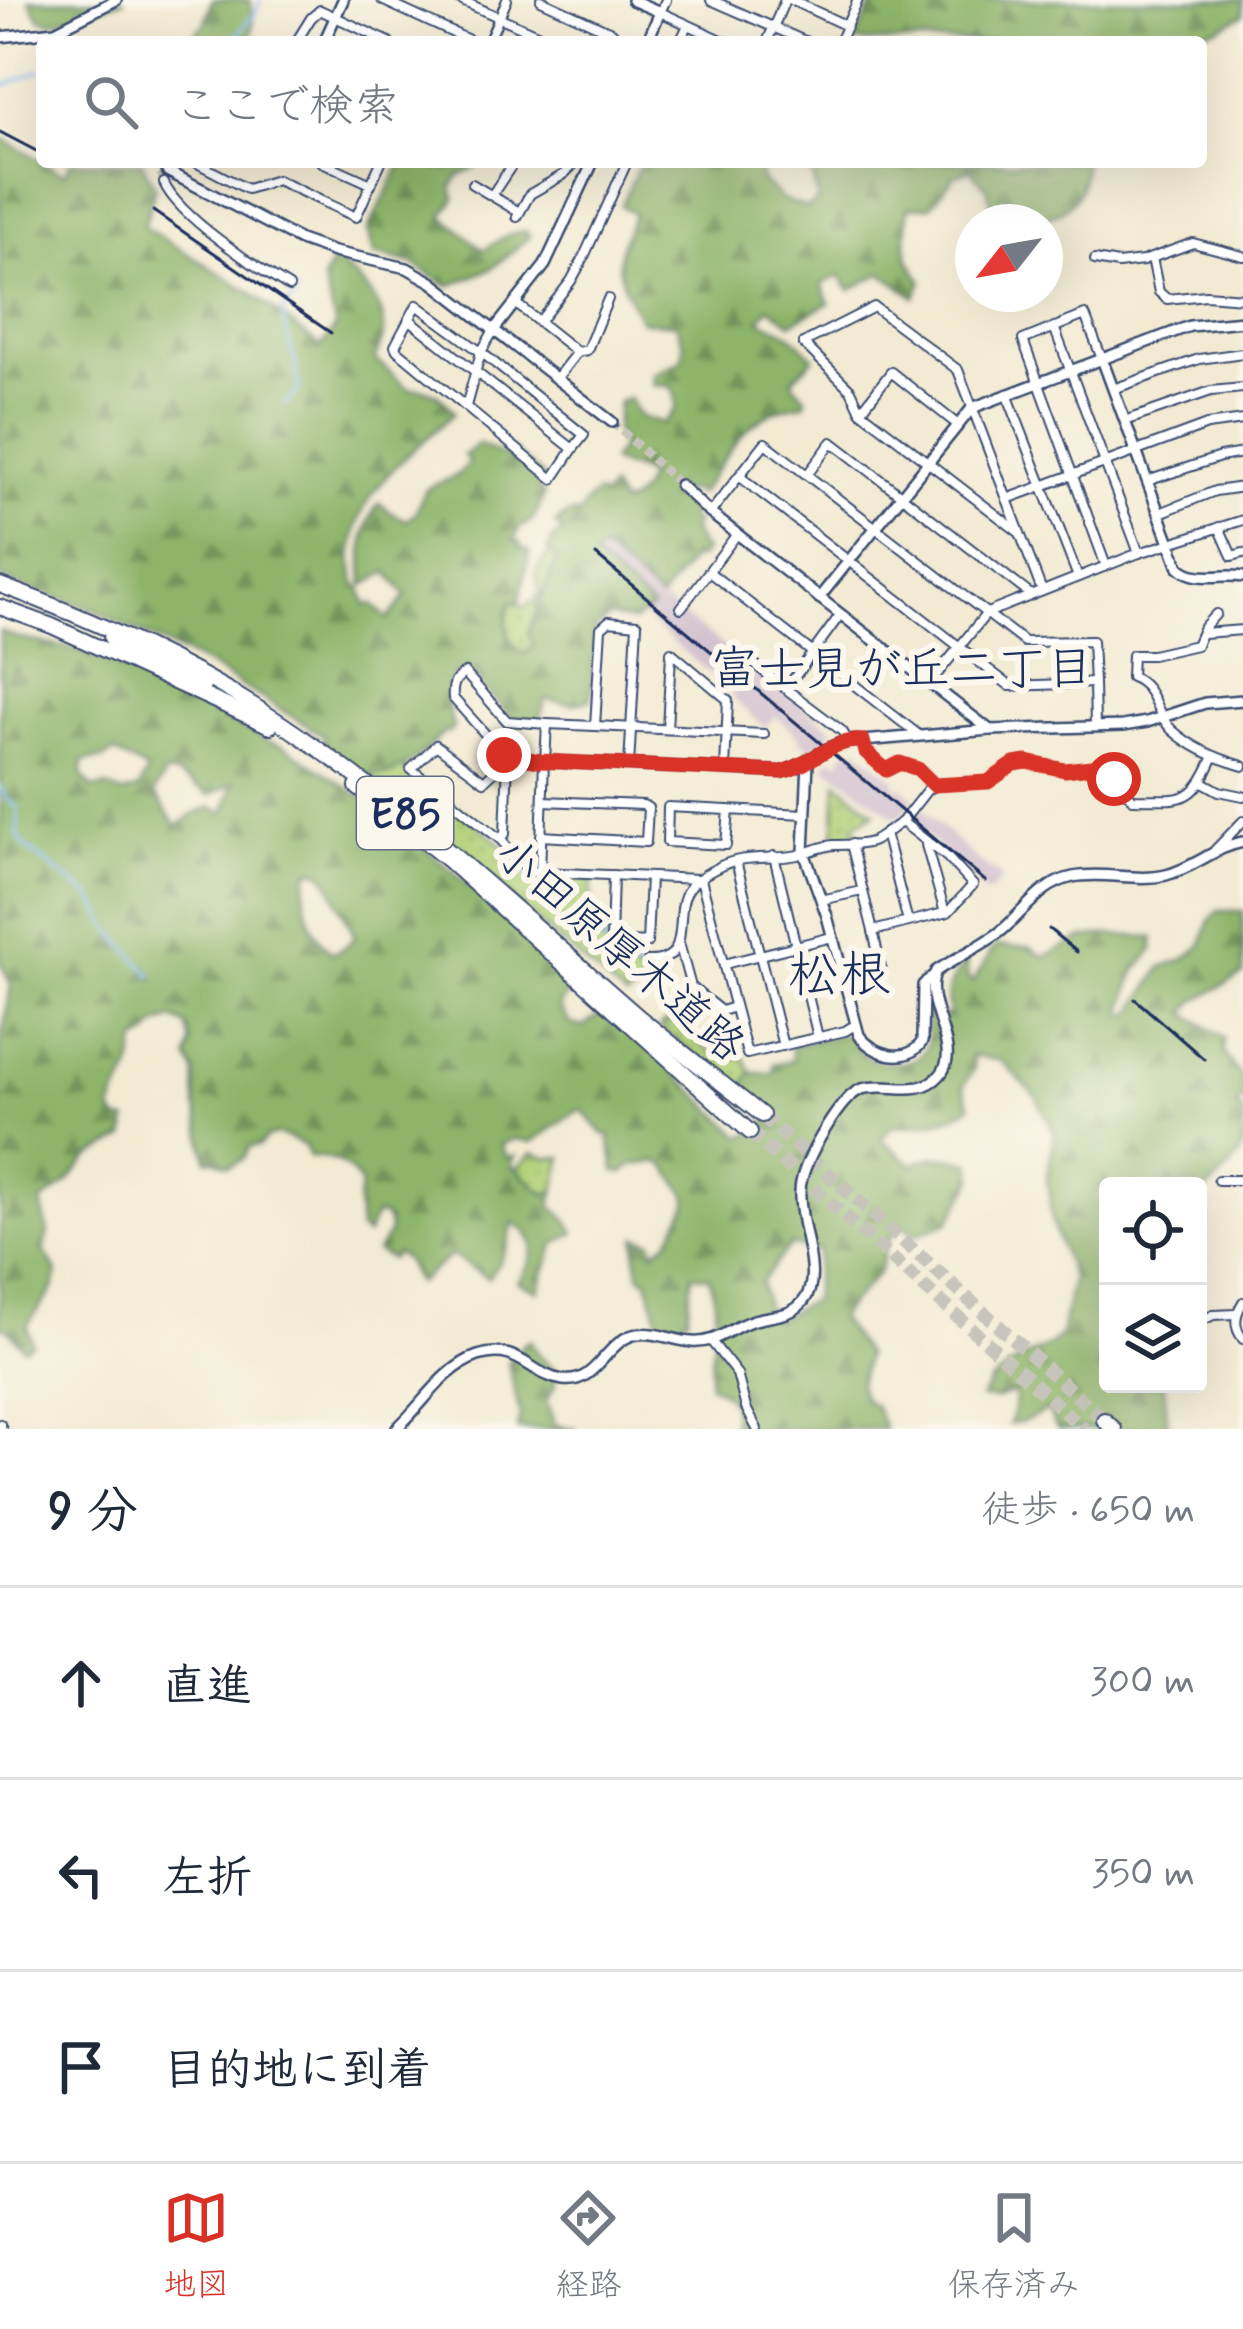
<!DOCTYPE html>
<html lang="ja">
<meta charset="utf-8">
<style>
:root{--surface:#fff;--page:#f2f2f3;--text:#1f2937;--muted:#747a83;--line:#e0e1e3;--accent:#d93025}
body{margin:0;font-family:Mynerve,"Klee One",sans-serif;background:var(--page);color:var(--text)}
.controls{position:absolute;right:36px;bottom:36px;display:grid;overflow:hidden;border-radius:12px;box-shadow:0 12px 48px #0002}
.controls button{width:108px;height:108px;display:grid;place-items:center;padding:0;border:0;border-bottom:3px solid var(--line);background:var(--surface);color:var(--text);font:60px sans-serif}
.compass{position:absolute;left:955px;top:204px;width:108px;height:108px;border-radius:50%;background:var(--surface);box-shadow:0 12px 48px #0002;rotate:239deg}
.stop{position:absolute;width:36px;height:36px;margin:-27px;border:9px solid #d93025;border-radius:50%;background:#fff}
.stop.end{background:#d93025;border-color:#fff;box-shadow:0 3px 12px #0008}
.list{margin:0;padding:0;list-style:none}
h2{display:flex;justify-content:space-between;align-items:center;height:156px;margin:0;padding:0 48px;font-size:51px}
h2 small{font-size:39px;font-weight:400;color:var(--muted)}
.list li{display:grid;grid-template-columns:78px 1fr auto;gap:36px;align-items:center;box-sizing:border-box;height:192px;padding:0 48px;border-top:3px solid var(--line)}
.list b{display:block;font-size:45px;white-space:nowrap}
.list em{font-size:39px;font-style:normal;color:var(--muted)}
.icon{flex:none;width:66px;height:66px;fill:none;stroke:currentColor;stroke-width:2;stroke-linecap:round;stroke-linejoin:round}
.map{position:relative;flex:none;width:1243px;height:1429px;overflow:hidden}
.search{position:absolute;background:var(--surface);box-shadow:0 12px 48px #0002;left:36px;right:36px;top:36px;height:132px;display:flex;align-items:center;gap:30px;box-sizing:border-box;padding:0 42px;border-radius:12px;color:var(--muted);font-size:45px}
.sheet{height:732px;background:var(--surface)}
nav{display:flex;justify-content:space-around;align-items:center;box-sizing:border-box;height:168px;border-top:3px solid var(--line);background:var(--surface);font-size:33px;color:var(--muted)}
nav a{display:grid;justify-items:center;gap:6px}
nav .on{color:var(--accent)}
.map>svg:first-child{display:block}
.railway{fill:#d0bdcd}
.grass{fill:url(#grass-dots);stroke:#66806c;stroke-width:3}
.forest{fill:url(#forest-firs);stroke:#547264;stroke-width:3;fill-rule:evenodd}
.lines{fill:none;stroke-linecap:round;stroke-linejoin:round}
.stream{stroke:#88bbf6;stroke-width:3}
.street-tunnel{stroke:#c7c5bb;stroke-width:8;stroke-dasharray:8 4;stroke-linecap:butt}
.secondary-tunnel{stroke:#c7c5bb;stroke-width:9;stroke-dasharray:9 4.5;stroke-linecap:butt}
.highway-tunnel{stroke:#c7c5bb;stroke-width:14;stroke-dasharray:14 7;stroke-linecap:butt}
.street-casing{stroke:#3b4b6f;stroke-width:12}
.secondary-casing{stroke:#3b4b6f;stroke-width:14}
.highway-casing{stroke:#3b4b6f;stroke-width:18}
.street{stroke:#fff;stroke-width:8}
.secondary{stroke:#fff;stroke-width:9}
.highway{stroke:#fff;stroke-width:14}
.rail{stroke:#1b2f5e;stroke-width:3}
.route{stroke:#d93025;stroke-width:15}
.labels{text-anchor:middle;stroke-width:12;stroke-linejoin:round;paint-order:stroke}
.shield{fill:#fbf7ec;stroke:#5e6b89;stroke-width:3}
.shield-label{font-size:42px;font-weight:bold;fill:#1b2f5e}
.street-label{font-size:45px;fill:#1b2f5e;stroke:#fbf7ec}
.neighbourhood-label{font-size:48px;fill:#1b2f5e;stroke:#fbf7ec}
.quarter-label{font-size:51px;fill:#1b2f5e;stroke:#fbf7ec}
</style>
<div class="map">
<svg width="1243" height="1429" viewBox="0 0 1243 1429">
<defs>
<pattern id="grass-dots" width="8" height="8" patternUnits="userSpaceOnUse" patternTransform="scale(3)"><rect width="8" height="8" fill="#b2d279"/><path d="M2 2h.1M6 6h.1" fill="none" stroke="#98b56b" stroke-width="1.8" stroke-linecap="round"/></pattern>
<pattern id="forest-firs" width="22" height="20" patternUnits="userSpaceOnUse" patternTransform="scale(3)"><rect width="22" height="20" fill="#8db469"/><path d="M5 1l3.5 6h-7zM16 11l3.5 6h-7z" fill="#72935a"/></pattern>
</defs>
<rect width="100%" height="100%" fill="#fbf7ec"/>
<filter id="ink" filterUnits="userSpaceOnUse"><feTurbulence type="fractalNoise" baseFrequency=".00833" numOctaves="2"/><feDisplacementMap in="SourceGraphic" scale="24" xChannelSelector="R" yChannelSelector="G"/><feConvolveMatrix kernelMatrix="1 2 1 2 8 2 1 2 1" color-interpolation-filters="sRGB"/></filter>
<filter id="wash" filterUnits="userSpaceOnUse"><feTurbulence type="fractalNoise" baseFrequency=".004" numOctaves="4" result="noise"/><feDisplacementMap in="SourceGraphic" scale="48" xChannelSelector="R" yChannelSelector="G"/><feGaussianBlur stdDeviation="2.7" result="paint"/><feColorMatrix in="noise" values="0 0 0 0 0 0 0 0 0 0 0 0 0 0 0 0 0 1.4 0 .05"/><feComposite in="paint" operator="in"/></filter>
<g filter="url(#wash)">
<rect width="100%" height="100%" fill="#f2ead2"/>
<g class="railway">
<path d="M602,548L660,599L749,665L729,690L641,615L651,608L593,558Z"/>
<path d="M754,668L833,729L819,746L811,749L804,743H797L802,739L775,716L765,727L733,699L732,693L741,685L744,686Z"/>
<path d="M858,749L896,780L895,785L899,788L902,786L914,799L898,818L825,766L831,757L839,762L846,750Z"/>
<path d="M920,807L979,862L1001,876L1002,879L991,892L985,893L965,868L915,828L909,821Z"/>
</g>
<g class="grass">
<path d="M550,553L557,559L529,633L533,644L531,650L523,654C504,641 503,620 512,601L525,607L530,602L537,601L536,595L541,594C535,573 533,570 550,553Z"/>
<path d="M402,767C433,791 466,813 495,839C516,857 525,881 552,889L553,878L557,876L592,878L590,916L608,938L607,942L585,922L582,925C599,941 632,965 643,980L650,975L643,986L626,998L364,773L379,775Z"/>
<path d="M837,782L875,812L854,825L861,840L834,841Z"/>
<path d="M667,1021H672L714,1055L744,1057L752,1074L742,1088L663,1030L660,1026Z"/>
<path d="M533,1153L546,1158L563,1157L555,1191L547,1195L514,1171Z"/>
</g>
<g class="forest">
<path d="M29,0H125L52,22L40,19Z"/>
<path d="M212,0H250C253,13 256,31 247,42H149L194,35L204,24Z"/>
<path d="M875,0H1243V15L1219,28L1192,34L1186,42H854Z"/>
<path d="M0,137L64,174L71,162H142L155,188L144,227L249,291L321,347L336,327L323,279L334,259C356,277 384,299 384,330C383,340 378,350 375,359L409,389C431,387 442,395 454,413C400,464 336,503 356,587H361L366,605L372,604L388,619L406,596L388,572L364,585C362,554 361,528 379,503L390,512L406,520L414,515L426,489C444,479 456,482 469,462L464,455L478,444L504,456L511,448L545,478L538,487L544,494C539,509 536,522 520,527L514,540L521,544L520,548L530,551L519,602L512,601C503,620 505,642 523,654L531,650L533,644L528,633L557,559L548,550L553,539L563,531L555,524C563,518 570,510 580,515C583,505 588,499 596,494L603,497L611,488L621,504C636,503 644,488 647,475C636,467 623,469 611,461L622,446L615,431L619,402L629,398L639,417L664,423L676,408L675,393L670,386L653,385V374L682,360L684,346L677,324L642,321C631,303 615,275 620,253C622,240 629,227 634,214L621,206L641,162H760L761,180L783,200L807,208L818,200L812,175L800,162H1084C1085,218 1041,222 996,222L987,188L970,170L954,176L931,206L908,207C908,239 898,250 922,280L915,297L882,273L850,290L839,276L822,284L829,303L791,323L769,307L760,320L790,334L814,357L793,379L794,385L806,397L804,404C745,410 732,451 699,494L687,489L683,495L692,510L690,519L695,524L692,528L694,536L699,541L698,545L705,550L699,559L694,556L660,599L602,549L594,557L652,608L634,621L609,617L595,629L591,699L572,704L545,699L540,720L510,717L466,668C441,678 447,706 453,728L448,733L444,732C426,752 391,786 362,772C348,765 335,752 323,743L324,736L209,666L91,609L0,579Z"/>
<path d="M405,162H478L477,167L459,176L452,187L455,198L443,216L483,250L510,234L526,231L530,237L491,269L448,286L413,264L374,254L368,230L401,165Z"/>
<path d="M0,631L17,638L74,649L157,683L270,742L284,746L362,797L472,887L579,983L560,1003V1010L571,1024L583,1027L608,1009L741,1136L758,1132L772,1113L742,1088L751,1073H774V1064L793,1060L791,1046L851,1033C853,1040 854,1046 859,1051C875,1067 919,1070 927,1044C930,1030 925,1008 925,994L933,1011L950,1018C944,992 948,982 966,962L968,979L973,982L995,946L1030,947L1044,957L1083,938L1105,935L1154,937L1153,950L1134,973L1123,1012L1131,1015L1162,967L1185,959L1201,946L1210,920L1219,911H1243V974L1195,1001L1186,1013L1224,1038L1223,1052L1243,1080V1099L1236,1106L1243,1112C1243,1122 1243,1134 1243,1144C1239,1167 1213,1181 1198,1200V1186H1108V1384H1164L1168,1429H1057L1048,1410L1020,1423L1009,1424L1014,1411L1015,1392L995,1399L981,1398L990,1382L1021,1359L1050,1345L1061,1335L1072,1279L1052,1223L1047,1176L1055,1134L1037,1098L1002,1061L973,1055L974,1069L963,1086L970,1106C949,1124 918,1124 891,1127L881,1139L913,1165C934,1153 950,1155 972,1164L974,1179L949,1222L916,1235L901,1224L887,1242L879,1272L838,1317L866,1355L859,1385L865,1400L875,1406L884,1429H733C733,1403 734,1396 709,1385C710,1347 723,1313 709,1277L692,1275L687,1317L675,1326L660,1325L648,1280L640,1275L636,1257L637,1237L652,1241L654,1252L668,1241L688,1204V1197L666,1166L658,1162L633,1165L624,1173L615,1171L609,1135L603,1134L582,1110L577,1111L532,1142L515,1139L501,1144L506,1157L515,1156L511,1165L546,1195L555,1191L551,1206L568,1221L575,1233L555,1244L538,1291L518,1282C534,1261 543,1236 512,1223C509,1246 503,1259 488,1278L451,1255L418,1283C408,1275 411,1257 395,1254L391,1259L377,1252L389,1233L388,1220L381,1215H375L367,1235L360,1230L358,1200L361,1185C347,1163 334,1157 309,1157L305,1145L277,1134L266,1138L260,1145L249,1147L243,1159L229,1166L214,1159L207,1160L197,1109L195,1072L188,1059L191,1043L187,1026L173,1019L156,1025L147,1037L137,1041L131,1071L115,1098L112,1111L118,1120L127,1121L125,1138L89,1157L65,1185L41,1202L48,1232L44,1251C45,1253 55,1269 56,1270C61,1289 34,1310 27,1327L32,1343L24,1348L7,1328L0,1327V1049L11,985L0,962ZM114,752L147,771L139,789L123,794L107,787L92,788L82,775L83,761L103,759ZM166,773L177,775L210,795L234,783L224,813L211,807L195,813L177,826L154,793ZM310,870H318L327,878L355,937L345,947L332,953C310,935 299,898 310,870ZM790,1245L818,1251L813,1299L775,1321L766,1307L761,1282Z"/>
<path d="M530,1341L541,1357L555,1369V1386L546,1401L555,1425L577,1429H517L520,1415L508,1362L524,1344Z"/>
</g>
<g class="lines">
<g class="stream">
<path d="M230,42L255,14L260,0"/>
<path d="M0,87L42,70"/>
<path d="M285,404L299,390C299,363 286,340 282,312L298,292"/>
<path d="M0,787L6,799L18,807V835L23,845L91,897L114,934L152,976"/>
<path d="M518,866L539,885"/>
<path d="M584,925L639,971"/>
</g>
</g>
</g>
<g filter="url(#ink)">
<g class="lines">
<path class="street-tunnel" d="M157,162L164,183"/>
<path class="secondary-tunnel" d="M612,422L680,485"/>
<g class="highway-tunnel">
<path d="M762,1115L1104,1420"/>
<path d="M750,1132L1084,1429"/>
</g>
<g class="street-casing">
<g id="street">
<path d="M382,0L473,42"/>
<path d="M460,0L555,42"/>
<path d="M541,0L613,33L610,42"/>
<path d="M666,0L660,12L726,42"/>
<path d="M711,0L807,42"/>
<path d="M791,0L847,26"/>
<path d="M296,42L311,18L320,10L389,42"/>
<path d="M488,42L507,0"/>
<path d="M680,42L688,25"/>
<path d="M767,42L785,0"/>
<path d="M839,42L858,0"/>
<path d="M195,162L247,189L277,180L356,217L381,162"/>
<path d="M322,162L371,184"/>
<path d="M164,183C178,216 257,268 289,287"/>
<path d="M472,184L519,212"/>
<path d="M492,195L514,162"/>
<path d="M517,217L530,194L563,175L576,162"/>
<path d="M1152,258L1159,292L1167,299L1206,295L1243,298"/>
<path d="M1095,260L1118,264L1143,261L1193,243L1243,256"/>
<path d="M515,303L577,352L556,379"/>
<path d="M409,319L573,449L584,435L481,352L417,305L395,346L397,350L553,479L573,449"/>
<path d="M539,322L571,281L582,261L627,162"/>
<path d="M1054,327L1139,553"/>
<path d="M577,352L587,350L608,299"/>
<path d="M1102,359L1085,315L1023,340L1106,566"/>
<path d="M1113,389L1199,359L1243,353"/>
<path d="M1007,394L1078,577"/>
<path d="M466,406L481,352L494,330"/>
<path d="M861,411L891,372L958,425"/>
<path d="M1125,421L1211,391L1243,388"/>
<path d="M807,475L1024,642L1092,641L1094,683"/>
<path d="M739,476L1010,686L1094,683L1095,726"/>
<path d="M1147,481L1220,457L1243,453"/>
<path d="M1007,499L1207,425L1243,420"/>
<path d="M710,513L765,443L807,475L832,442L1031,595"/>
<path d="M1160,513L1215,491L1243,487"/>
<path d="M1219,527L1232,556L1243,553"/>
<path d="M1020,533L861,411L851,390L803,343L874,307L958,370L1042,591"/>
<path d="M709,572L920,736"/>
<path d="M681,608L737,534"/>
<path d="M1216,614L1204,627L1196,645L1152,655H1132L1131,677C1156,686 1154,713 1172,730C1192,748 1218,759 1243,766"/>
<path d="M840,615L786,689L842,731L847,739"/>
<path d="M1203,633L1243,630"/>
<path d="M671,652L728,700L725,770"/>
<path d="M743,655L786,689"/>
<path d="M929,684L987,613L1139,553L1243,520"/>
<path d="M595,726L764,734"/>
<path d="M667,729L671,654"/>
<path d="M863,741L866,752L887,770L900,763L918,769L935,785L927,790L902,822"/>
<path d="M508,758L484,781L436,745L411,769L500,839L530,872H540"/>
<path d="M540,761L504,755L453,698C452,686 454,679 465,673L507,721L547,724"/>
<path d="M544,761L540,872L698,879L702,883L747,1054L845,1031L855,1025"/>
<path d="M545,761L547,724L595,726L601,628L609,621L637,624L629,766"/>
<path d="M1203,782L1219,791L1243,796"/>
<path d="M935,785L988,782L1014,764L1027,762L1065,770L1100,766L1107,770L1133,799C1184,799 1192,806 1214,756"/>
<path d="M729,810L726,845L667,842L668,807L805,814"/>
<path d="M885,833L908,922"/>
<path d="M541,836L646,842L648,808L643,805L543,801"/>
<path d="M500,838L505,834L508,759"/>
<path d="M851,844L873,931"/>
<path d="M926,845L945,913"/>
<path d="M1215,850L1243,821"/>
<path d="M774,856L818,1037"/>
<path d="M736,861L783,1046"/>
<path d="M613,875L611,941L647,943L650,877"/>
<path d="M821,900L862,891"/>
<path d="M679,943L691,987L721,1011L734,1007"/>
<path d="M648,961C695,962 672,914 688,890C694,880 707,873 717,868C743,853 770,861 798,855C810,852 822,846 834,845C846,844 860,846 871,842C882,838 891,828 902,822L947,857L973,885L948,912L873,931L881,968L878,972L843,981"/>
<path d="M724,964L832,937"/>
<path d="M1218,1180H1243"/>
<path d="M1243,1302C1235,1315 1233,1326 1243,1339"/>
<path d="M1198,1323L1213,1315L1236,1314"/>
<path d="M711,1341L737,1374L746,1408L757,1429"/>
<path d="M0,1424L2,1429"/>
</g>
</g>
<g class="secondary-casing">
<g id="secondary">
<path d="M632,0L660,12L647,42"/>
<path d="M0,37L55,31L116,0"/>
<path d="M324,42L343,0"/>
<path d="M164,162L167,171L300,240L334,252L407,268L432,282L612,422"/>
<path d="M494,330L545,265L593,162"/>
<path d="M1102,359L1179,567C1196,583 1221,573 1243,577"/>
<path d="M680,485L710,513L990,730"/>
<path d="M819,598L972,408L1190,326L1243,321"/>
<path d="M540,761L781,772C811,766 830,737 863,741L990,730L1123,726L1147,722L1205,703L1243,700"/>
<path d="M808,761L804,852L827,916L859,1035C873,1055 907,1065 922,1042L923,985L934,975"/>
<path d="M396,1429C422,1406 444,1367 478,1356C519,1343 529,1375 563,1380C598,1385 606,1338 638,1334C656,1331 674,1341 692,1342C716,1344 730,1328 751,1321C768,1315 789,1318 802,1303C828,1276 791,1214 802,1178C808,1156 840,1096 862,1089C888,1081 919,1099 940,1075C964,1048 920,1004 936,971C957,957 980,947 1000,932C1025,912 1039,884 1073,877C1104,871 1136,882 1166,875C1194,868 1215,847 1243,842"/>
</g>
</g>
<g class="highway-casing">
<g id="highway">
<path d="M0,585C89,618 175,656 256,707C396,795 515,910 640,1018C680,1051 722,1083 762,1115"/>
<path d="M0,607L52,626L270,726"/>
<path d="M111,638L203,686"/>
<path d="M357,787L449,861L750,1132"/>
<path d="M1104,1420L1114,1429"/>
</g>
</g>
<use href="#street" class="street"/>
<use href="#secondary" class="secondary"/>
<use href="#highway" class="highway"/>
<g class="rail">
<path d="M0,132L42,154"/>
<path d="M153,211L331,333"/>
<path d="M596,555L985,881"/>
<path d="M1049,929L1077,952"/>
<path d="M1135,999L1204,1059"/>
</g>
</g>
</g>
<g class="lines" filter="url(#ink)">
<path class="route" d="M504,755L540,761L781,772C811,766 830,738 863,741L866,752L886,770L900,763L918,769L934,785L988,782L1014,764L1027,762L1065,770L1100,766L1114,779"/>
</g>
<g class="labels">
<rect class="shield" x="357" y="777" width="96" height="72" rx="9"/>
<g class="shield-label">
<text x="405" y="828">E85</text>
</g>
<g class="street-label">
<text transform="translate(621 948) rotate(41)" y="16">小田原厚木道路</text>
</g>
<g class="neighbourhood-label">
<text x="902" y="684">富士見が丘二丁目</text>
</g>
<g class="quarter-label">
<text x="839" y="991">松根</text>
</g>
</g>
</svg>
<div class="controls">
<button><svg class="icon" aria-label="locate" viewBox="0 0 24 24"><circle cx="12" cy="12" r="6"/><path d="M12 2v4M12 18v4M2 12h4M18 12h4"/></svg></button>
<button><svg class="icon" aria-label="layers" viewBox="0 0 24 24"><path d="M12 4l9 5-9 5-9-5zM3 14l9 5 9-5"/></svg></button>
</div>
<svg class="compass" viewBox="-18 -18 36 36"><path d="M0-13l5 13h-10z" fill="#e53935"/><path d="M0 13l5-13h-10z" fill="#747a83"/></svg>
<div class="stop" style="left:1114px;top:779px"></div>
<div class="stop end" style="left:504px;top:755px"></div>
<div class="search"><svg class="icon" aria-label="search" viewBox="0 0 24 24"><circle cx="10" cy="10" r="6"/><path d="M15 15l6 6"/></svg>ここで検索</div>
</div>
<section class="sheet">
<h2>9 分<small>徒歩 · 650 m</small></h2>
<ul class="list">
<li><svg class="icon" aria-label="ahead" viewBox="0 0 24 24"><path d="M12 20V5M6 11l6-6 6 6"/></svg><div><b>直進</b></div><em>300 m</em></li>
<li><svg class="icon" aria-label="left" viewBox="0 0 24 24"><path d="M17 20v-9H6M10 6l-5 5 5 5"/></svg><div><b>左折</b></div><em>350 m</em></li>
<li><svg class="icon" aria-label="arrive" viewBox="0 0 24 24"><path d="M6 21V4h12l-3 4 3 4H6"/></svg><div><b>目的地に到着</b></div></li>
</ul>
</section>
<nav>
<a class="on"><svg class="icon" aria-label="map" viewBox="0 0 24 24"><path d="M3 6l6-2 6 2 6-2v14l-6 2-6-2-6 2zM9 4v14M15 6v14"/></svg>地図</a>
<a><svg class="icon" aria-label="directions" viewBox="0 0 24 24"><path d="M12 3l9 9-9 9-9-9zM9 14v-3h6M13 9l2 2-2 2"/></svg>経路</a>
<a><svg class="icon" aria-label="saved" viewBox="0 0 24 24"><path d="M7 4h10v16l-5-4-5 4z"/></svg>保存済み</a>
</nav>
